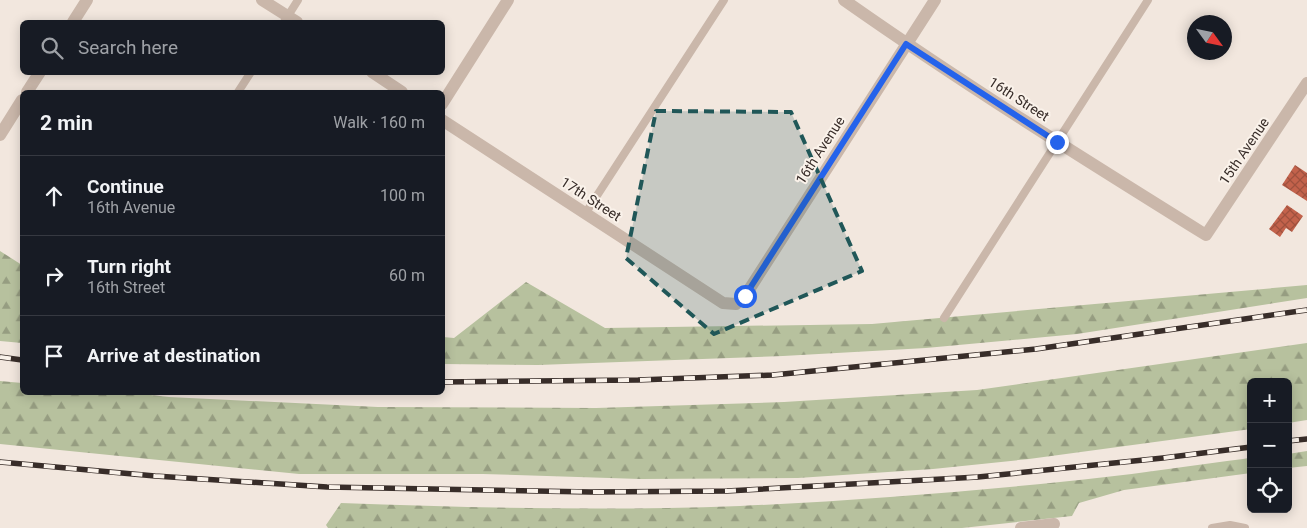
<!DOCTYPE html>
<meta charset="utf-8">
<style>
:root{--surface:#171b24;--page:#242831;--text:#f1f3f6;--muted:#9ea1a6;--line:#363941}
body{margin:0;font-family:Roboto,sans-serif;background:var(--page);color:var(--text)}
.controls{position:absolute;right:15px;bottom:15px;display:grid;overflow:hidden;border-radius:8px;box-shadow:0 2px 12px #0003}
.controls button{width:45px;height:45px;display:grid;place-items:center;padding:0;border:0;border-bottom:1px solid var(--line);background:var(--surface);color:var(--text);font:25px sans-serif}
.compass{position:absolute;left:1187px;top:15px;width:45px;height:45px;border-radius:50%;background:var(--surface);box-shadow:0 2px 12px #0003;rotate:123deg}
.stop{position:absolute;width:15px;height:15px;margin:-11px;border:4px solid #2563eb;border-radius:50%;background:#fff}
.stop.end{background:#2563eb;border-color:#fff;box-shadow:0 1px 5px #0008}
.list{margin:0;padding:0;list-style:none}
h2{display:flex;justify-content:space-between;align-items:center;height:65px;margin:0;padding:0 20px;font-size:21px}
h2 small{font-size:16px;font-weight:400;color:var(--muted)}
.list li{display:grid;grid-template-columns:32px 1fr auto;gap:15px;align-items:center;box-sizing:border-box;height:80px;padding:0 20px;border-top:1px solid var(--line)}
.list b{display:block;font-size:19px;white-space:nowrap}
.list p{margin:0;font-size:16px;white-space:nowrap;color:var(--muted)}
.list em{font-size:16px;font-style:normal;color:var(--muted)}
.icon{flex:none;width:28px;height:28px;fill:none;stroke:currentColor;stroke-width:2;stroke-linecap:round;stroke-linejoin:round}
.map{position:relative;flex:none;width:1307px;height:528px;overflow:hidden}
.search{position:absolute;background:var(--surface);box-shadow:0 2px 12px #0003;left:20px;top:20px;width:425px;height:55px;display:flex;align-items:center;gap:12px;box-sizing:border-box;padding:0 18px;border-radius:8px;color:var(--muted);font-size:19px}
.panel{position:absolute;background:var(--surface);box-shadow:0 2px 12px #0003;left:20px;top:90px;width:425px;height:305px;border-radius:8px}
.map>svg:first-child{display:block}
.forest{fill:url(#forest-firs)}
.building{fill:url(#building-cross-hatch)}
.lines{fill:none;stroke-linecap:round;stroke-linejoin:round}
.service{stroke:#cab7aa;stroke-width:8}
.minor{stroke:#cab7aa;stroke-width:12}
.rail-casing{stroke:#382d29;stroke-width:5.5}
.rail{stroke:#faf2ea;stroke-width:4;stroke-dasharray:11;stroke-linecap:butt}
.route{stroke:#2563eb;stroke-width:6}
.marked{fill:#205758;fill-opacity:0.2;stroke:#205758;stroke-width:4;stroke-dasharray:10 6;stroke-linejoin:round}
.labels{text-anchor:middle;stroke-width:4;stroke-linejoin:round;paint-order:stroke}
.street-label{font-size:14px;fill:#382d29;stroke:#faf2ea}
</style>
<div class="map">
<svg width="1307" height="528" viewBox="0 0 1307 528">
<defs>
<pattern id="forest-firs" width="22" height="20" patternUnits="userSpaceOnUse" patternTransform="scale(1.25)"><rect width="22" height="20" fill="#b7c19e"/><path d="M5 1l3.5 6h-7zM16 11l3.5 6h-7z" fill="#969d81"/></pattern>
<pattern id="building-cross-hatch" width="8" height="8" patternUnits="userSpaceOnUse" patternTransform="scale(1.25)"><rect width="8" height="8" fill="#c3624b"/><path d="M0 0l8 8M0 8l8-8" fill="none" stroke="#9f513e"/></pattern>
</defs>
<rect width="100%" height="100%" fill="#f2e7de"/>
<g class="forest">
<path d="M0,251L22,265V343L0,341Z"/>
<path d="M526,282L605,328L872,324L1307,285V298L1077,334L926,348L783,356L538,365L443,364V337L454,338Z"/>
<path d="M1307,343V420L1288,423V382H1251V429L1029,459L933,469L798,478L640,479L483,474H299L0,444V381L22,383V392H124L169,397L378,407L596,408L784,402L977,390Z"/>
<path d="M1307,451V466L1288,468V454Z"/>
<path d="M1251,458V473L1124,490L1079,503L1072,516L962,528H328L326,525L341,503C474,508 607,511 740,506C847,501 953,493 1060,482C1124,476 1187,466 1251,458Z"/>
</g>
<g class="building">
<path d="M1295,165L1307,173V201L1282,185Z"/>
<path d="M1287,205L1303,216L1292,232L1286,228L1280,237L1269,229Z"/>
</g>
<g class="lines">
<g class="service">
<path d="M284,22L298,0"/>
<path d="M238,92L251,72"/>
<path d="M585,214L724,0"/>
<path d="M944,318L1148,0"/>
<path d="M1212,528L1230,525L1245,528"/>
</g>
<g class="minor">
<path d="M262,0L297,22"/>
<path d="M844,0C962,83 1084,159 1206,235L1307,83"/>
<path d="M73,22L87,0"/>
<path d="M372,72L402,92"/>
<path d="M27,92L40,72"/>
<path d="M442,104L508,0"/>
<path d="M442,120L723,303L736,304L745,296L935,0"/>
<path d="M0,135L22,100"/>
<path d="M1021,528L1054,524"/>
</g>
<g class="rail-casing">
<g id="rail">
<path d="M0,357L22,360"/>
<path d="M442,382L638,380L773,375L1036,349L1307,310"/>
<path d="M1288,441L1307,439"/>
<path d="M0,462L155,476L327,487L591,492L727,491L978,477L1163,458L1251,447"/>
</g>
</g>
<use href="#rail" class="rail"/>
</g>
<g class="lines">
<path class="route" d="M745,296L906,44L1057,142"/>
</g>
<path class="marked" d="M656,111L791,112L862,271L714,334L626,258Z"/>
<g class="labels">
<g class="street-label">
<text transform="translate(1019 99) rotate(33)" y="5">16th Street</text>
<text transform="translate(820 150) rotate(-57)" y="5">16th Avenue</text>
<text transform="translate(1244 151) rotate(-56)" y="5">15th Avenue</text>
<text transform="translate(591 199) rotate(33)" y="5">17th Street</text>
</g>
</g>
</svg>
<div class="controls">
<button>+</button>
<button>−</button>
<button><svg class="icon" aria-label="locate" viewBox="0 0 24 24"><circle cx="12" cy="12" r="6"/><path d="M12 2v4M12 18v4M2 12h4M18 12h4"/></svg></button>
</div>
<svg class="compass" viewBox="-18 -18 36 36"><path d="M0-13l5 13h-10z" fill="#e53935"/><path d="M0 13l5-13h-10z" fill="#9ea1a6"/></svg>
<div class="stop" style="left:745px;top:296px"></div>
<div class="stop end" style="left:1057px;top:142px"></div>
<div class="search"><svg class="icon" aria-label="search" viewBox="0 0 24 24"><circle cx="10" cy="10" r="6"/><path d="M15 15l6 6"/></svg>Search here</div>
<section class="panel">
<h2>2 min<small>Walk · 160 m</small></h2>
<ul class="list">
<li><svg class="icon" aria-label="ahead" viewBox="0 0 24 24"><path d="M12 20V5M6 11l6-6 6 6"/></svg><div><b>Continue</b><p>16th Avenue</p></div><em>100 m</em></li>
<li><svg class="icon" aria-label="right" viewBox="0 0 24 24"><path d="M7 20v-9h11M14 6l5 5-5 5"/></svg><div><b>Turn right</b><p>16th Street</p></div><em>60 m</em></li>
<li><svg class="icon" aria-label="arrive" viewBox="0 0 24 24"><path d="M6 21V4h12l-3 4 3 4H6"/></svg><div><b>Arrive at destination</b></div></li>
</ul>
</section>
</div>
